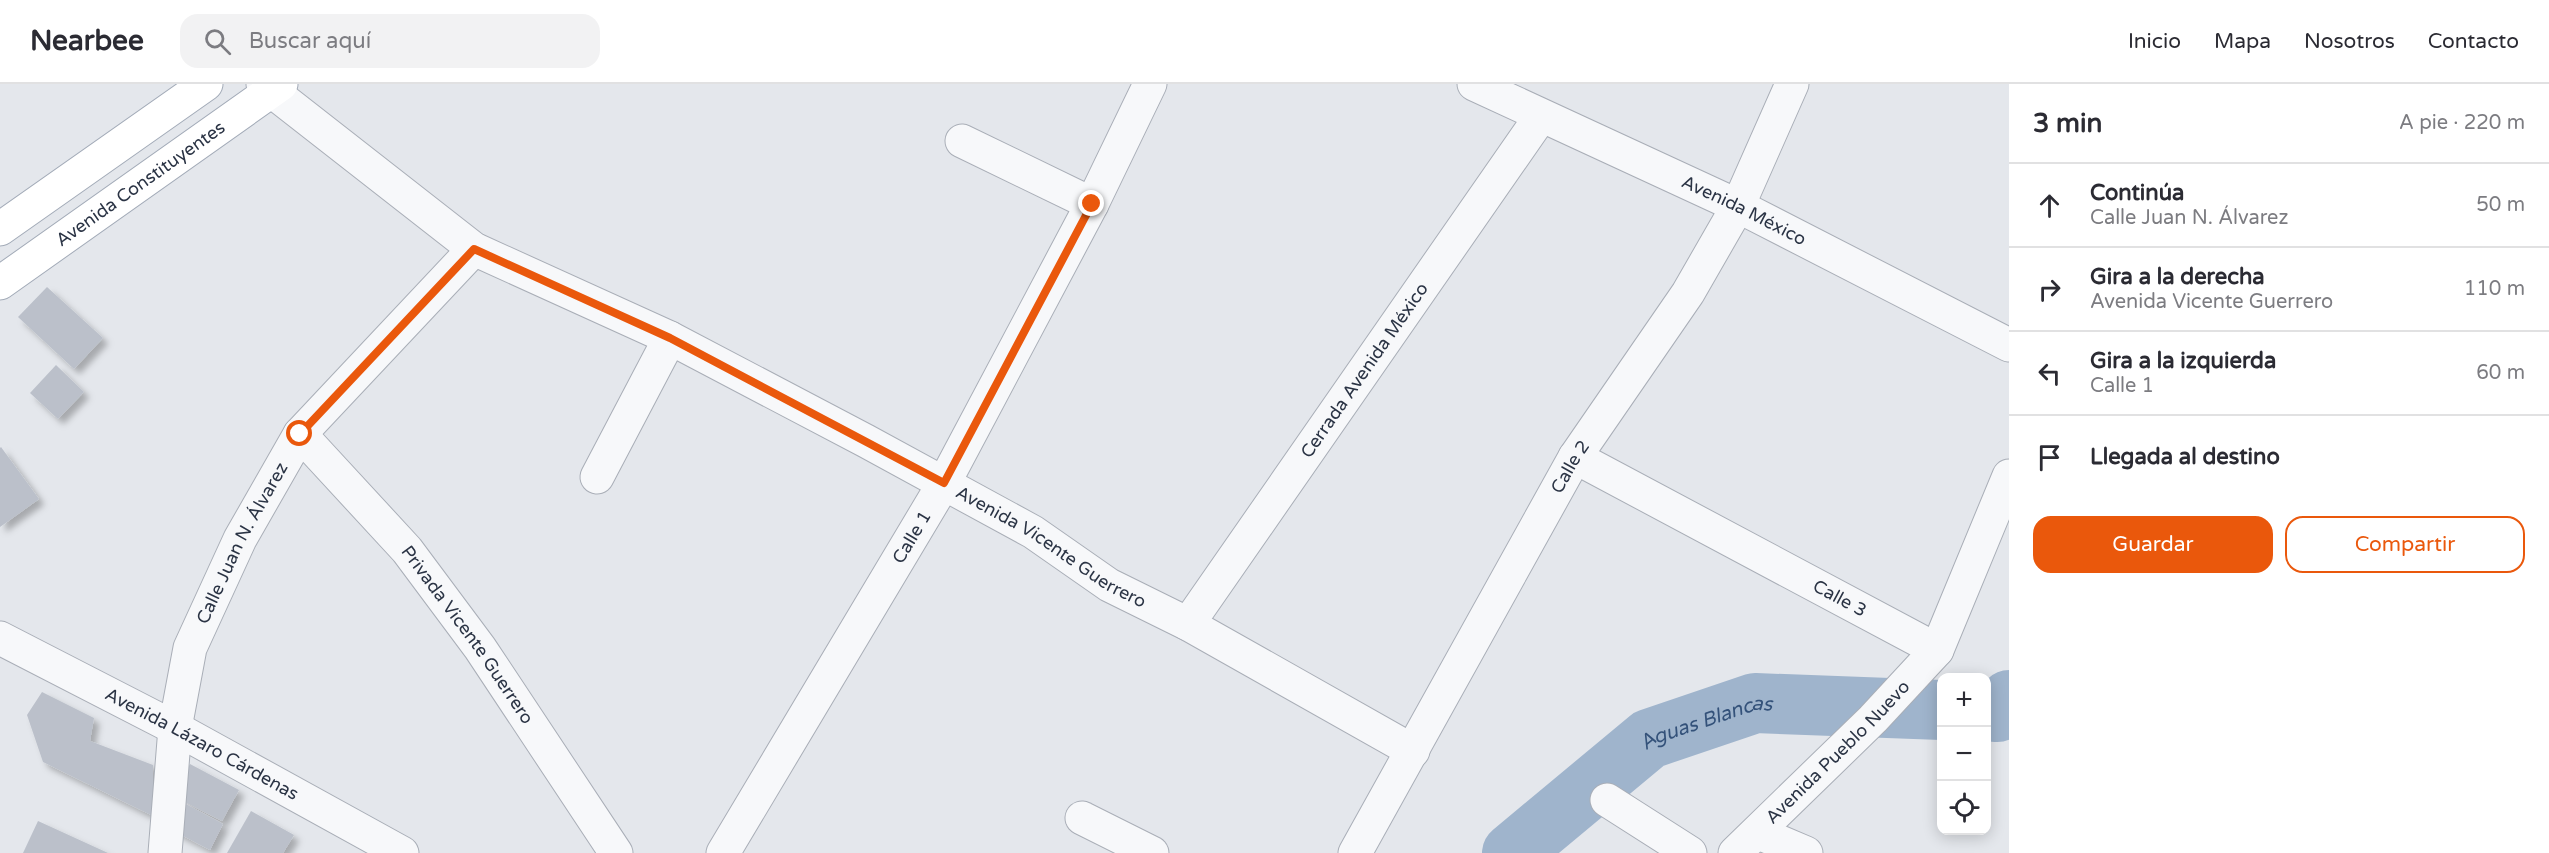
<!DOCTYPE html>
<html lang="es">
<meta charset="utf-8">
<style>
:root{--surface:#fff;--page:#f2f2f3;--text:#2b2b33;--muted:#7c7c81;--line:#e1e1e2;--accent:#ea580c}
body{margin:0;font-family:"Varela Round",sans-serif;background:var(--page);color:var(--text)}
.controls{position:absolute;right:18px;bottom:18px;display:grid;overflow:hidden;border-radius:12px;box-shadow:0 3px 15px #0003}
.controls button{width:54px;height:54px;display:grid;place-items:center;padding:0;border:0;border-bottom:2px solid var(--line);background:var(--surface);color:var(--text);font:30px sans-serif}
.stop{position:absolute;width:18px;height:18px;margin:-14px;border:4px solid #ea580c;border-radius:50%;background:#fff}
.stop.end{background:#ea580c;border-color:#fff;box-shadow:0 2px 6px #0008}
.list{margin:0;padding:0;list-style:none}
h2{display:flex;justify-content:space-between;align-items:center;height:78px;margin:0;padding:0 24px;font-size:26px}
h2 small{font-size:20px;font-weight:400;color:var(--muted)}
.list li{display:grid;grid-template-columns:39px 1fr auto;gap:18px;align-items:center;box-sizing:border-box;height:84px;padding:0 24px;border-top:2px solid var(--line)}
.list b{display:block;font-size:22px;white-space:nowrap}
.list p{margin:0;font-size:20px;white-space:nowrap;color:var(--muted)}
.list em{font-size:20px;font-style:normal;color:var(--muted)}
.actions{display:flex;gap:12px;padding:18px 24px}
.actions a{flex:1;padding:14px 0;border:2px solid var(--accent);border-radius:18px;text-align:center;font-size:21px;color:var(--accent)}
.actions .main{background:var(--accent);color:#fff}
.icon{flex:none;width:33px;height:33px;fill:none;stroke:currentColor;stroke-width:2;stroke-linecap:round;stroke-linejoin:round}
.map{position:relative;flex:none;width:2009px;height:769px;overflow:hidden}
header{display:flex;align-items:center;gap:36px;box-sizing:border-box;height:84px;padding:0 30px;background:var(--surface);border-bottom:2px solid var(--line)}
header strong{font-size:28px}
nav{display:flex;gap:33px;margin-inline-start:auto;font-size:21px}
.search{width:420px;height:54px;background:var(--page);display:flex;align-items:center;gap:15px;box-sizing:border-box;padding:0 21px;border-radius:18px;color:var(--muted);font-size:22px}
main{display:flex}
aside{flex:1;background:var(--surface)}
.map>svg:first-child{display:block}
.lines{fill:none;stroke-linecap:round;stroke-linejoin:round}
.river{stroke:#9fb4cc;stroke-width:60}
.building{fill:#bbc0ca;filter:url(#shadow)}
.street-casing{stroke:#a9aeb7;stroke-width:35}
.primary-casing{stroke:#a3abb8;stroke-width:35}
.street{stroke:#f7f8fa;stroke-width:33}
.primary{stroke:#fff;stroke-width:33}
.route{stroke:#ea580c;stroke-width:8}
.labels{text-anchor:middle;stroke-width:5;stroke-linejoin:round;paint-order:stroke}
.street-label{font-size:18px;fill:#2b3445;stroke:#f4f6f9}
.water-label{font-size:20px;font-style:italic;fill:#34527a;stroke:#f4f6f9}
</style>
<header>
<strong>Nearbee</strong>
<div class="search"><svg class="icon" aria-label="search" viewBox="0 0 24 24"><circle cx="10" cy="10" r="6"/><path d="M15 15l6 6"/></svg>Buscar aquí</div>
<nav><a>Inicio</a><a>Mapa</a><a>Nosotros</a><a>Contacto</a></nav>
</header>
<main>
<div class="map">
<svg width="2009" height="769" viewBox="0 0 2009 769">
<defs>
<filter id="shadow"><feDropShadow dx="5.5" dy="5.5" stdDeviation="3" flood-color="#0004"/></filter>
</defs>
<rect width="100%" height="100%" fill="#e4e7ec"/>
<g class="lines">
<g class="river">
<path d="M1986,627L1997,628L2009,616"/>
<path id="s1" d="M1512,769L1649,655L1755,619L1942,626"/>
</g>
</g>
<g class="building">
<path d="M47,203L103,254L74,285L18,233Z"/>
<path d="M56,281L84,308L58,335L30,309Z"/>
<path d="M1,363L39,415L0,443V364Z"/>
<path d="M42,608L94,634L90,657L153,681V732L43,678L27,631Z"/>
<path d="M190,680L239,706L222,737L173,712Z"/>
<path d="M184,719L223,740L210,766L170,745Z"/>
<path d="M251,727L294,751L283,769H227Z"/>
<path d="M38,737L108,769H23Z"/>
</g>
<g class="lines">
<g class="street-casing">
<g id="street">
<path id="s2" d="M263,0L474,165L670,254L866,357L1033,448L1109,501L1188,540L1413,667"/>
<path id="s3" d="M1474,0L1738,122L2009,261"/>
<path d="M962,57L1092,120"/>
<path id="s4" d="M300,350L407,466L480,564L616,769"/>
<path id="s5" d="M1575,373L1937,566"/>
<path d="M597,393L670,254"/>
<path id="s6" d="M1188,540L1541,32"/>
<path id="s7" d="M0,554L175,644L402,769"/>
<path d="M1607,716L1690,769"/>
<path d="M1082,734L1152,769"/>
<path d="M1759,749L1806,769"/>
<path id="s8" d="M165,769L175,644L190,564L240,455L300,350L474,165"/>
<path id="s9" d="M723,769L944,399L1092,120L1150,0"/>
<path id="s10" d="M1355,769L1575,373L1688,209L1738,122L1792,0"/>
<path id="s11" d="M1735,769L1873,635L1937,566L2009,392"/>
</g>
</g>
<g class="primary-casing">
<g id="primary">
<path d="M0,145L206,0"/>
<path id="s12" d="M0,199L281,0"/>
</g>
</g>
<use href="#street" class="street"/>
<use href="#primary" class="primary"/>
</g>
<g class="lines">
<path class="route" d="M300,350L474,165L670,254L944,399L1092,120"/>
</g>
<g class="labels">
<g class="street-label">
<text dy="6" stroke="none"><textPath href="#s12" startOffset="172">Avenida Constituyentes</textPath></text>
<text dy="6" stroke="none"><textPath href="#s3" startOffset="298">Avenida México</textPath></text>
<text dy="6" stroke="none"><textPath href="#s6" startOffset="309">Cerrada Avenida México</textPath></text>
<text dy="6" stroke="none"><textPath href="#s10" startOffset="442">Calle 2</textPath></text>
<text dy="6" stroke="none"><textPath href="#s9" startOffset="368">Calle 1</textPath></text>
<text dy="6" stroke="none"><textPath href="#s8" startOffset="324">Calle Juan N. Álvarez</textPath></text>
<text dy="6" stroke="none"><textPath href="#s2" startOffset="918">Avenida Vicente Guerrero</textPath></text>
<text dy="6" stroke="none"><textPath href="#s5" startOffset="300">Calle 3</textPath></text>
<text dy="6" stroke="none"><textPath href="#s4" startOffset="262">Privada Vicente Guerrero</textPath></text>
<text dy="6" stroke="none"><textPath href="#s7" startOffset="228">Avenida Lázaro Cárdenas</textPath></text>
<text dy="6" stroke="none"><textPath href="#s11" startOffset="144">Avenida Pueblo Nuevo</textPath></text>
</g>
<g class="water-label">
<text dy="7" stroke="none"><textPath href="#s1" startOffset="238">Aguas Blancas</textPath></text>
</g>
</g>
</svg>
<div class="controls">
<button>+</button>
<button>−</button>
<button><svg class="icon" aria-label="locate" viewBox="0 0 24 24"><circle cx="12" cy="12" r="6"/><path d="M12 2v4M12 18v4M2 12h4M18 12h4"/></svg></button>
</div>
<div class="stop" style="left:300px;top:350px"></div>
<div class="stop end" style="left:1092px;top:120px"></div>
</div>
<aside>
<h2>3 min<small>A pie · 220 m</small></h2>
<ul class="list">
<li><svg class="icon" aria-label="ahead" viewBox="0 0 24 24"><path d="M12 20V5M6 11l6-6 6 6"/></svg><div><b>Continúa</b><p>Calle Juan N. Álvarez</p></div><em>50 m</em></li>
<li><svg class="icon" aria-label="right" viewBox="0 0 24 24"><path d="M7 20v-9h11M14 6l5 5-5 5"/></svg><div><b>Gira a la derecha</b><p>Avenida Vicente Guerrero</p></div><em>110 m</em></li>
<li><svg class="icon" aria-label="left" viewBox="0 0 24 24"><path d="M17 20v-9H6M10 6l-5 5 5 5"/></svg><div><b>Gira a la izquierda</b><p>Calle 1</p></div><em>60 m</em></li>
<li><svg class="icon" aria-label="arrive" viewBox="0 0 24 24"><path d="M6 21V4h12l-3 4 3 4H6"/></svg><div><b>Llegada al destino</b></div></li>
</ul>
<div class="actions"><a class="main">Guardar</a><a>Compartir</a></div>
</aside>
</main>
